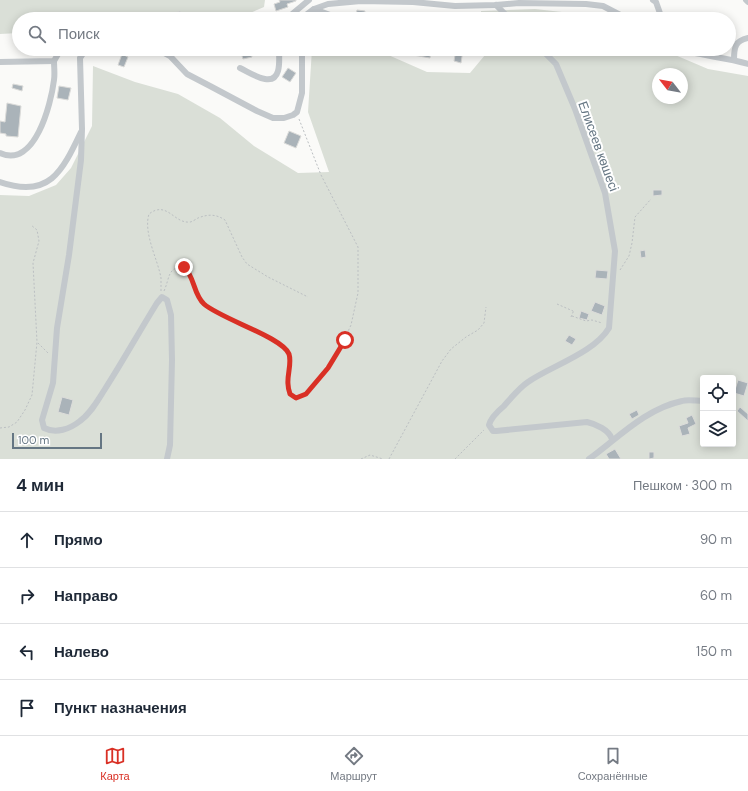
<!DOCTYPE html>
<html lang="ru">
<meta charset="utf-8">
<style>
:root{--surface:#fff;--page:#f2f2f3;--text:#1f2937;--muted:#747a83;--line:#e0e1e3;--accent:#d93025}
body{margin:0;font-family:"DM Sans",sans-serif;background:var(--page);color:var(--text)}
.controls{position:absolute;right:12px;bottom:12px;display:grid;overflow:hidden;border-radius:4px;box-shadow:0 2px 10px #0003}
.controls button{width:36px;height:36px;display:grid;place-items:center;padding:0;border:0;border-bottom:1px solid var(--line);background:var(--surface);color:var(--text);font:20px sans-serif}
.compass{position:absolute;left:652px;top:68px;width:36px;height:36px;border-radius:50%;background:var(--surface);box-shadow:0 2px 10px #0003;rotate:301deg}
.scale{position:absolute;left:12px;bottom:10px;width:90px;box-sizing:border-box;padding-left:4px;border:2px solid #657683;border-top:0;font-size:11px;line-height:14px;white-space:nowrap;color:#657683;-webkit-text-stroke:3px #fff;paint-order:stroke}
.stop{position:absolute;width:12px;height:12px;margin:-9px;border:3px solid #d93025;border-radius:50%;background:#fff}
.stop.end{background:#d93025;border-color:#fff;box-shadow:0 1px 4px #0008}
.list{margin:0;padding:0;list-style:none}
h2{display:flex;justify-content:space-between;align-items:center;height:52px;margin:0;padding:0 16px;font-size:17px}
h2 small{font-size:13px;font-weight:400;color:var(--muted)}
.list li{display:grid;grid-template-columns:26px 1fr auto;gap:12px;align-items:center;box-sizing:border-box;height:56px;padding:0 16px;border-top:1px solid var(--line)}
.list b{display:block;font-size:15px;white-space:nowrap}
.list em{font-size:13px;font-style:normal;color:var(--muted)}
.icon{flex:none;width:22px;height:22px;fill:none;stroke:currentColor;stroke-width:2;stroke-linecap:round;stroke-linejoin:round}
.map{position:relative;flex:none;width:748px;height:459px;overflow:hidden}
.search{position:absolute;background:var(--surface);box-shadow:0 2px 10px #0003;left:12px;right:12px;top:12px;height:44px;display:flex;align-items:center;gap:10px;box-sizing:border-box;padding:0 14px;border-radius:22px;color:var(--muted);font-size:15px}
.sheet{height:276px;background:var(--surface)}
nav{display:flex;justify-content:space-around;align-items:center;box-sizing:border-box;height:56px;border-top:1px solid var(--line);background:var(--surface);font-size:11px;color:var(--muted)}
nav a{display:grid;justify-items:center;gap:2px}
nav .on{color:var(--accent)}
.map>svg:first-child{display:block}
.green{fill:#dadfd7;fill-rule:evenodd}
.building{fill:#aab3b9;stroke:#dcdcda}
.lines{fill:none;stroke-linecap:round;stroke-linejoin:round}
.path{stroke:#bbbfc2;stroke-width:1;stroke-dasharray:2 2;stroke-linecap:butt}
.minor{stroke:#c3c8cc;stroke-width:6}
.route{stroke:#d93025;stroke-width:5}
.labels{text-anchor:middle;stroke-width:4;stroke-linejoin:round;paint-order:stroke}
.street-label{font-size:13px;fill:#657683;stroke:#fff}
</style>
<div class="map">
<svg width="748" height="459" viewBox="0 0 748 459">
<rect width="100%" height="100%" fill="#fafaf8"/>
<g class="green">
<path d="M0,0H265L264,7L236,19H19V33L0,34Z"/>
<path d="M535,9L580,14L594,19H481V11Z"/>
<path d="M312,49H379L386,54L427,72L470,73L485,55L484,49H661L708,69L748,76V459H0V195L29,196L56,185L71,168L92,126L93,66L135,82L178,94L220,118L254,146L298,173L329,172L308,112ZM658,74H682V98H658ZM703,378H733V444H703Z"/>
</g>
<g class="building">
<path d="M279,0H296V1L287,4L288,7L276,11L274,4L280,2Z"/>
<path d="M357,10L365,11L364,19H355Z"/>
<path d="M180,11L182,17L177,19L175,13Z"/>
<path d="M243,49H250L252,57L243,59L240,50Z"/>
<path d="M414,49H431L430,58L413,55Z"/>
<path d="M456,49L463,50L461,63L454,61Z"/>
<path d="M122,54L128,57L124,67L118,65Z"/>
<path d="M288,68L296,73L290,82L282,77Z"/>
<path d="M13,84L23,86L22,91L12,88Z"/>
<path d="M59,86L71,88L68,100L57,98Z"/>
<path d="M7,103L21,106L18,137L6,136V134L0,133V121L5,122Z"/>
<path d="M289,131L301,136L296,148L284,143Z"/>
<path d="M653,190H662V195L653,196Z"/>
<path d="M645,250L646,257L641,258L640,251Z"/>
<path d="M596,270L608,271L607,279L595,278Z"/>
<path d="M595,302L605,306L602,315L591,311Z"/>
<path d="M581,311L589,314L587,320L579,318Z"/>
<path d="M569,335L576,339L572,345L565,341Z"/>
<path d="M738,380L748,383L744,396L734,393Z"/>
<path d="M62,397L73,400L69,415L58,412Z"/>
<path d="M740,407L748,414V421L737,411Z"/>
<path d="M637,410L639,415L632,419L629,414Z"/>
<path d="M692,415L696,424L688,428L690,434L682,436L679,426L688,423L686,418Z"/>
<path d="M615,449L621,459H609L606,454Z"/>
<path d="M649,452H654V458L649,459Z"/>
</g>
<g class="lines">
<g class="path">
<path d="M620,270L629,256L632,243L635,217L651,199"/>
<path d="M161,291C161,286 161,282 161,278C158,260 143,233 149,214C167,200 174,224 190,222C192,222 196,219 198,218C208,214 216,214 225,220L242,257L247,264L268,277L308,297"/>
<path d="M164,291C170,278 167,267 184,267C195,277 193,294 204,304C221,319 283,337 289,354C292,363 287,375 288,385C288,387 289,391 290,394L296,398L306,394L328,368L339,351L351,325L358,293V247L321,175L299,119"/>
<path d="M557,304L573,311"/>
<path d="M572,316L586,321L592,320L602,323"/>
<path d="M571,317L574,310"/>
<path d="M38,343L48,353"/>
<path d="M0,428L9,427L17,422L25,410L32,395L37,342L33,263L39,241L37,230L31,225"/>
<path d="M361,459L370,455L383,459"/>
<path d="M389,459L442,361L451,349L466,337L478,330L484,323L486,307"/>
<path d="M455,459L484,430"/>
</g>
<g class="minor">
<path d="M653,0L656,2L662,19"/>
<path d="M746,0L748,2"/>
<path d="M496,5L510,19"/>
<path d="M314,9L341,19"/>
<path d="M289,19L291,15L309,0"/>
<path d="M305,19L306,15L314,9L328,4L361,1L413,2L455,6L496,5L519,3L586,4L603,6L628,19"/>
<path d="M86,49L80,58L82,129L81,160L69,255L57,328L53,383L42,420L44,428C56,434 70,429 80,421C91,413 98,400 105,389C123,361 139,332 157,303L162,297L167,300L171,315L172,360L170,445L167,459"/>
<path d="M157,49L170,56L187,74L210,86L257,111L273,118H284L293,115L297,112L302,93V49"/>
<path d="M541,49L556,64L575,109L605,193L615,251L609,328C594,353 551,366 528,382C519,388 511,398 504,406C498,411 491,417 489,425L493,431H496L587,422C596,424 609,430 612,439"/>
<path d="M678,49C701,56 725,57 748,64"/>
<path d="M734,60C734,47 735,41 748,38"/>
<path d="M0,62L54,61L61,49"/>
<path d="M240,68C251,73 273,89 278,71C280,64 279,56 279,49"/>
<path d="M0,153C35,169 51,104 54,80C55,74 54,67 54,61"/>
<path d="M0,182C49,199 62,172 81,132"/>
<path d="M589,459C618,438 645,409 682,401C688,399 696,401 703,401"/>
</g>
</g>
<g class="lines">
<path class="route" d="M184,267C195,277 193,294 204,304C221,319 282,337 289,354C292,363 287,375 288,384C288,387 289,391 290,394L296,398L306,394L328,368L345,340"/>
</g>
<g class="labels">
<g class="street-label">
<text transform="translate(599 146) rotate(70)" y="5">Елисеев көшесі</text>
</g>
</g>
</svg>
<div class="controls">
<button><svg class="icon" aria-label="locate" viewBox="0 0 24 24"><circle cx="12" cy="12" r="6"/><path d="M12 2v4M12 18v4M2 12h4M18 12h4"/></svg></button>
<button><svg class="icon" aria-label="layers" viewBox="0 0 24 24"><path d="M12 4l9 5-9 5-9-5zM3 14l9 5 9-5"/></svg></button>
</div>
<svg class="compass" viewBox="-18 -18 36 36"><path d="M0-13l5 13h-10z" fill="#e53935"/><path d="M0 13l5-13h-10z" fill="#747a83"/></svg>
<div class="scale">100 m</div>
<div class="stop" style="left:345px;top:340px"></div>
<div class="stop end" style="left:184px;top:267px"></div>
<div class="search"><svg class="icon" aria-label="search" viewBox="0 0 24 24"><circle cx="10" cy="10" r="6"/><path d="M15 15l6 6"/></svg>Поиск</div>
</div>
<section class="sheet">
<h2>4 мин<small>Пешком · 300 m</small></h2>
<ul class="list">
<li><svg class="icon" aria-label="ahead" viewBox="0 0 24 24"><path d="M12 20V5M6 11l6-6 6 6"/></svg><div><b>Прямо</b></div><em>90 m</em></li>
<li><svg class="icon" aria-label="right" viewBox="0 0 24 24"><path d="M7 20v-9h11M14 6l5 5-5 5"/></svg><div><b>Направо</b></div><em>60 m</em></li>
<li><svg class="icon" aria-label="left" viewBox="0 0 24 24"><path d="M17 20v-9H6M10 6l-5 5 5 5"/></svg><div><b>Налево</b></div><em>150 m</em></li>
<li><svg class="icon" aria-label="arrive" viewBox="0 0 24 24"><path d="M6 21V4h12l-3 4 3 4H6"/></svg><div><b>Пункт назначения</b></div></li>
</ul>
</section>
<nav>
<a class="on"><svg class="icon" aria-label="map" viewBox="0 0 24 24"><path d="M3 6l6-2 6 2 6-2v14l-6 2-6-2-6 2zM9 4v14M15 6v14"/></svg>Карта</a>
<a><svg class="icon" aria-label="directions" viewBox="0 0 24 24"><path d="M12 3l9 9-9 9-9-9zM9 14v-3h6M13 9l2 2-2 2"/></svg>Маршрут</a>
<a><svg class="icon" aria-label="saved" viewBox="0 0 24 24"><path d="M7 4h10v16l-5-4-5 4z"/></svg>Сохранённые</a>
</nav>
